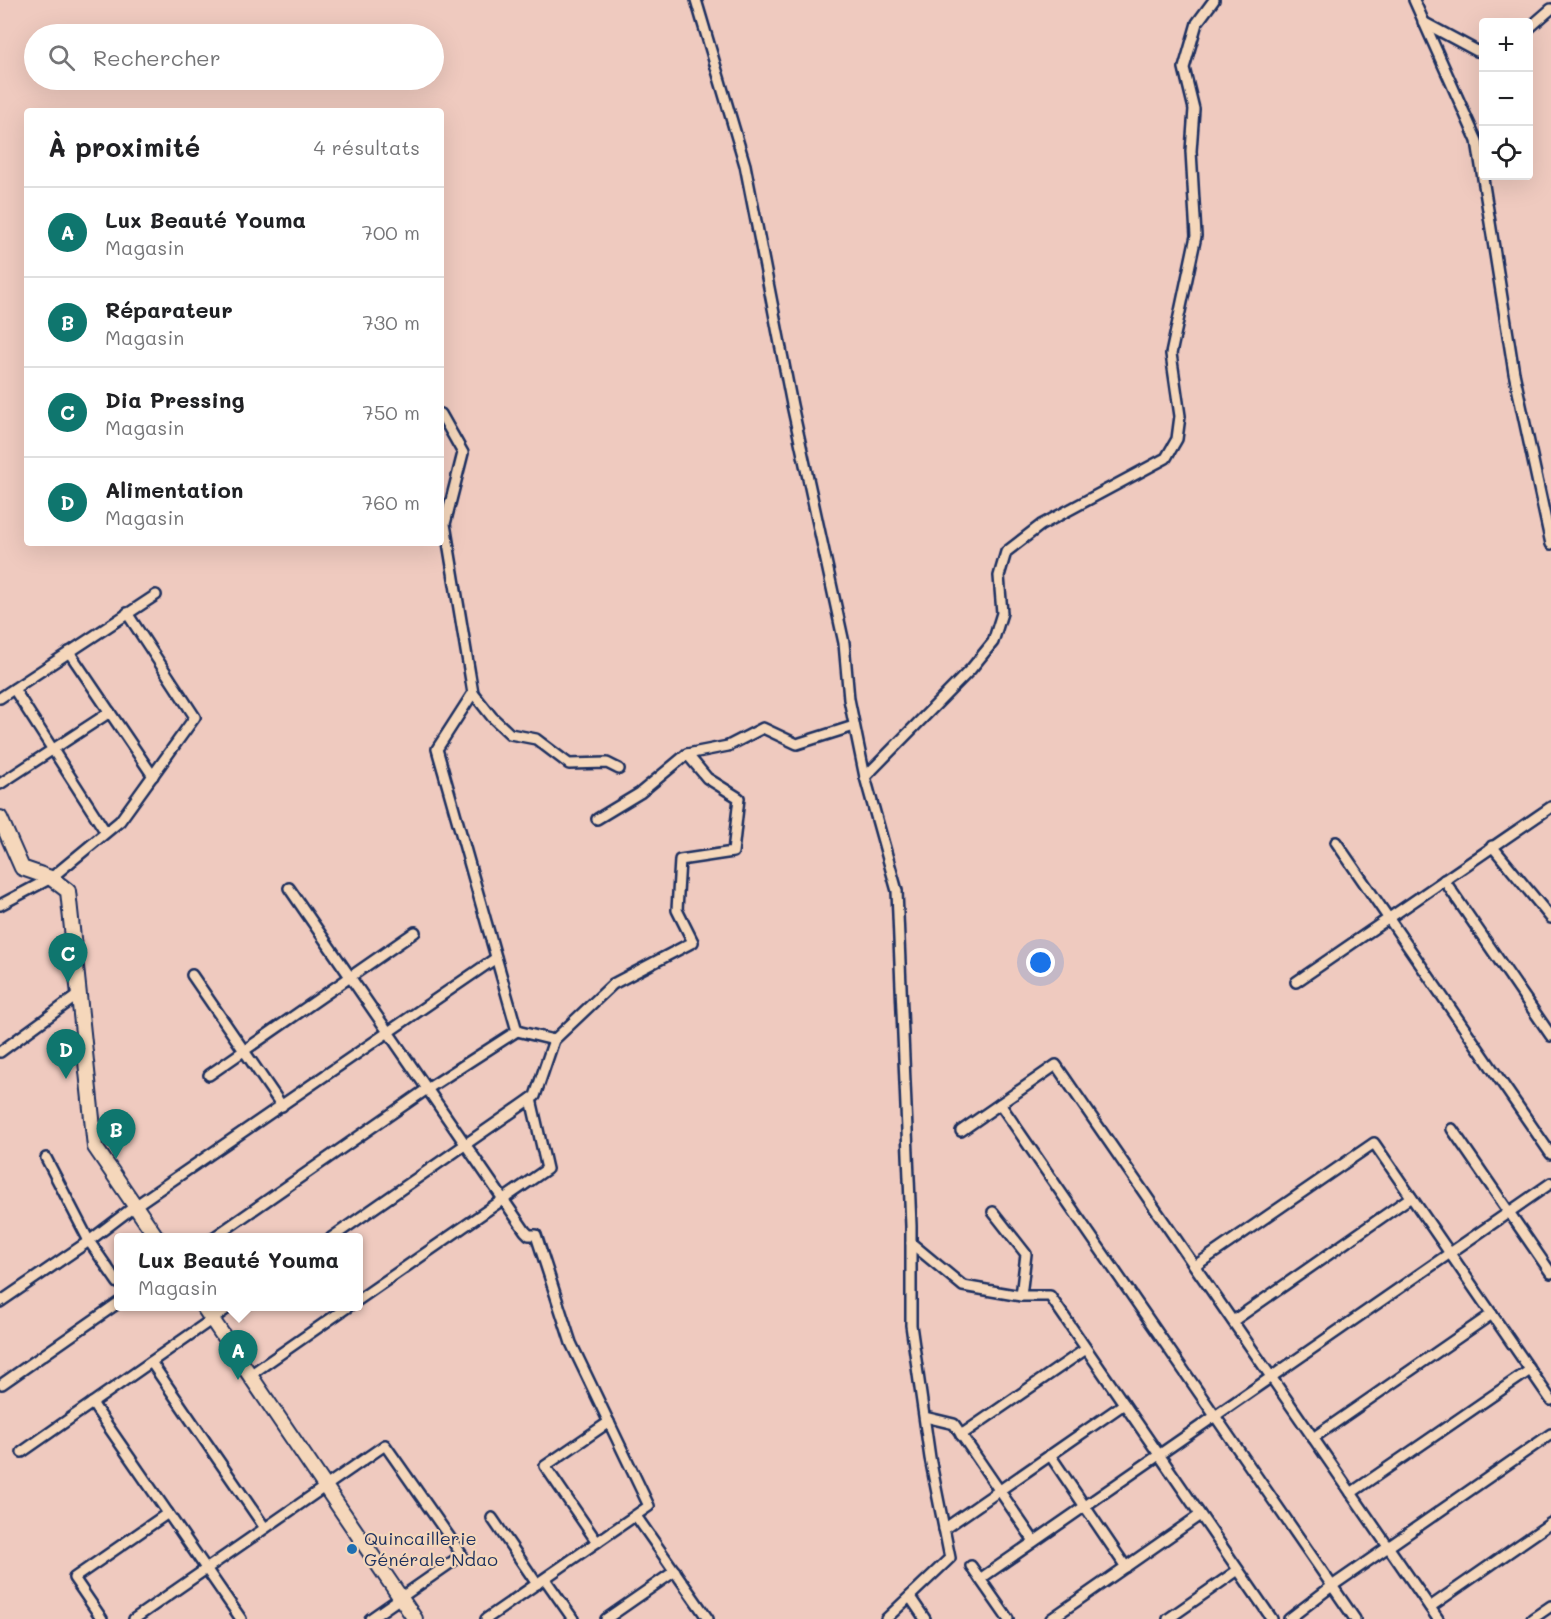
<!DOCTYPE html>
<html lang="fr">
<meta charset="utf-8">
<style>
:root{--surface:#fff;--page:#f2f2f2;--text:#202124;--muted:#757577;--line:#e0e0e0;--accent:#0f766e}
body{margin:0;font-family:Mali,sans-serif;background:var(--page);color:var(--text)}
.controls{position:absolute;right:18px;top:18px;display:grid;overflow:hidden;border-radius:6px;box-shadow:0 6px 24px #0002}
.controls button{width:54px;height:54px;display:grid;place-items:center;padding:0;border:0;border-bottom:2px solid var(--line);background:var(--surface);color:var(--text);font:30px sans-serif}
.you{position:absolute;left:1041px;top:963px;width:21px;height:21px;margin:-15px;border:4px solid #fff;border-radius:50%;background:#1a73e8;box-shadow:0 0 0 9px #1a73e833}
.badge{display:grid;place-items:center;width:39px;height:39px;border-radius:50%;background:var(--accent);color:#fff;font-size:20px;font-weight:700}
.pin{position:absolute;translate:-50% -50px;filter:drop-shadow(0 2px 3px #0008)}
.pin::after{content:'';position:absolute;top:32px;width:21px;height:18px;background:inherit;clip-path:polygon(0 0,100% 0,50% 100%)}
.popup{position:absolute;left:114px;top:1233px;width:249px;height:78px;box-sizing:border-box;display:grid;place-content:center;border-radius:6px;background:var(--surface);filter:drop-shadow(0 2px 4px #0005);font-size:20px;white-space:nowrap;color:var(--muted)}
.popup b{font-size:22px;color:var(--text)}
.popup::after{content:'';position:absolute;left:50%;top:100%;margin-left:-12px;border:12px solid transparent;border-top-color:var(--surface)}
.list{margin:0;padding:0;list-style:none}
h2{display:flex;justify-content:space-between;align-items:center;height:78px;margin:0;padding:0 24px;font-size:26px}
h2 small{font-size:20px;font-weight:400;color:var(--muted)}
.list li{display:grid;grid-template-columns:39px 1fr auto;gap:18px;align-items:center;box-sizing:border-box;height:90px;padding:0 24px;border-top:2px solid var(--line)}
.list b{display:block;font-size:22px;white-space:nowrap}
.list p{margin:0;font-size:20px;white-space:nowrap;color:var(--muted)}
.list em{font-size:20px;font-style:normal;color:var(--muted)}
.icon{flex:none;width:33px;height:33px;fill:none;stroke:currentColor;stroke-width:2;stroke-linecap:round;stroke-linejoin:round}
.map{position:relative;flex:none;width:1551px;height:1619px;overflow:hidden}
.search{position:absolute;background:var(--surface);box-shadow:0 6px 24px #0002;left:24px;top:24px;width:420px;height:66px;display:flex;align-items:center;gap:15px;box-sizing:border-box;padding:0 21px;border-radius:33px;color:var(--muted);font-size:22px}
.panel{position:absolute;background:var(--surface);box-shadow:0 6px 24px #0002;left:24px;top:108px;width:420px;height:438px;border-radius:6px}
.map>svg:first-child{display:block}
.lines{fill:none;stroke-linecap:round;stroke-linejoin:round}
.street-casing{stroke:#1b2f5e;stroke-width:14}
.secondary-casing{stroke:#1b2f5e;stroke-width:18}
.street{stroke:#f5d7bb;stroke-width:9}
.secondary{stroke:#f5d7bb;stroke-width:14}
.poi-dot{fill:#1f6fb2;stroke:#f5d7bb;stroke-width:2}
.labels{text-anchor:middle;stroke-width:4.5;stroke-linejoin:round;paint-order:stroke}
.poi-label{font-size:18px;fill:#1b2f5e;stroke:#f5d7bb;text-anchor:start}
</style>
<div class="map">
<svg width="1551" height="1619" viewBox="0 0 1551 1619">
<rect width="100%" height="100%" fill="#efcabf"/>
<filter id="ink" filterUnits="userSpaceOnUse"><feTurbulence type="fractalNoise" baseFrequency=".0167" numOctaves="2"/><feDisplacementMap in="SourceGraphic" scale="12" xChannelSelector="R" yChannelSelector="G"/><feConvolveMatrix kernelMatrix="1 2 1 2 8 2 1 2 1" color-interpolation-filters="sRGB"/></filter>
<g filter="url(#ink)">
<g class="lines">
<g class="street-casing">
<g id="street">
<path d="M696,0L745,165L792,405L844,643L849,699L865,777L897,891L911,1226V1325L930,1458L950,1558L886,1619"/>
<path d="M1414,0L1477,141L1514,373L1551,544"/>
<path d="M1423,22L1477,51L1484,52"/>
<path d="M1528,29L1551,9"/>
<path d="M69,652L153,776"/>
<path d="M14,689L105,831"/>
<path d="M473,693L492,717L510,734L536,739L569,764L607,763L619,769"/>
<path d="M0,698L156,595"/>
<path d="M865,777L971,669L993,642L1002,613L999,576L1006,552L1041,525L1166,458L1177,439L1180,416L1171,354L1196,236L1191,151L1194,109L1184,68L1197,23L1214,0"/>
<path d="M0,784L110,712"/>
<path d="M597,819L640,793L687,754L728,746L763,728L797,744L854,726"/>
<path d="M1336,842L1551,1154"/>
<path d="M1492,846L1551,918"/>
<path d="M1444,880L1551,1036"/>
<path d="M289,888L525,1231L529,1235H536L571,1343L649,1506L486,1619"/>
<path d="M0,905L51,878L120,821L195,717L127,613"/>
<path d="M192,975L282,1106"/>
<path d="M1296,982L1551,807"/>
<path d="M554,1040L613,984L693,942L677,910L680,860L733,852L739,798L707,778L687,754"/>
<path d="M0,1052L78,995"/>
<path d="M209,1075L415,932"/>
<path d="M1000,1104L1355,1619"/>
<path d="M1452,1129L1551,1273"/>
<path d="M961,1131L1056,1065L1438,1619"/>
<path d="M46,1158L89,1241L118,1283"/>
<path d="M993,1212L1026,1254L1021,1296"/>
<path d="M213,1238L427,1089L517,1031"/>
<path d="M331,1238L535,1096L554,1040L517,1031L437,749L473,693L445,524L463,453L441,414"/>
<path d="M911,1243L963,1286L1021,1296H1050L1272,1619"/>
<path d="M1195,1266L1374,1143L1551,1400"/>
<path d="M358,1300L547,1169L531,1099"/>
<path d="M0,1302L89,1241L135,1206L496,958"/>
<path d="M1233,1321L1411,1197"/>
<path d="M151,1362L265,1528"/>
<path d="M250,1375L349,1306"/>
<path d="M2,1384L118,1303"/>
<path d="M92,1403L241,1619"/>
<path d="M925,1417L954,1424L1034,1541"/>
<path d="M961,1435L1086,1349"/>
<path d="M1313,1438L1492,1314"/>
<path d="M22,1452L231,1306"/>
<path d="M1050,1455L1126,1567"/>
<path d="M1351,1493L1530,1370"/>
<path d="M636,1516L708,1619"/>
<path d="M492,1518L537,1584"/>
<path d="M944,1529L1124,1404"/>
<path d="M597,1542L545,1466L609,1422"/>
<path d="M971,1566L1008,1619"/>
<path d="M545,1579L573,1619"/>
<path d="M980,1579L1551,1183"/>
<path d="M910,1597L925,1619"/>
<path d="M1430,1607L1551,1523"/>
<path d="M102,1619L74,1578L168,1513"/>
<path d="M134,1619L385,1445L462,1555L370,1619"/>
<path d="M606,1619L675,1571"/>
<path d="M1051,1619L1200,1515"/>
<path d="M1168,1619L1238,1570"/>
<path d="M1289,1619L1332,1586L1551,1434"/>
<path d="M1532,1619L1551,1606"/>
</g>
</g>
<g class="secondary-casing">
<g id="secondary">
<path d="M0,818L22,868L51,878L68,891L95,1147L157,1238"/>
<path d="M203,1306L415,1619"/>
</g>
</g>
<use href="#street" class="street"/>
<use href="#secondary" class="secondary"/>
</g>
</g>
<circle class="poi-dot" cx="352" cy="1549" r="6"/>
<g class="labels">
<g class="poi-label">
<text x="364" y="1545">Quincaillerie<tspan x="364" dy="21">Générale Ndao</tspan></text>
</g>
</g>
</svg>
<div class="controls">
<button>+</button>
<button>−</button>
<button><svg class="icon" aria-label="locate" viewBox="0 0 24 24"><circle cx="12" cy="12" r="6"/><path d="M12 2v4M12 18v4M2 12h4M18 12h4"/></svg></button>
</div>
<div class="you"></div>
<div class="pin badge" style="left:238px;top:1380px">A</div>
<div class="popup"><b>Lux Beauté Youma</b>Magasin</div>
<div class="pin badge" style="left:116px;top:1159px">B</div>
<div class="pin badge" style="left:68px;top:983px">C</div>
<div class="pin badge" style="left:66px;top:1079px">D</div>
<div class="search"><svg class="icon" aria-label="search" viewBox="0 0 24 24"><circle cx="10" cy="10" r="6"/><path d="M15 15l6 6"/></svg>Rechercher</div>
<section class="panel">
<h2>À proximité<small>4 résultats</small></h2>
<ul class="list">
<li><span class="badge">A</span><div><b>Lux Beauté Youma</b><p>Magasin</p></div><em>700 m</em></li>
<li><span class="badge">B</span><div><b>Réparateur</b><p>Magasin</p></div><em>730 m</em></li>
<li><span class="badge">C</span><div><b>Dia Pressing</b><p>Magasin</p></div><em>750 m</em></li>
<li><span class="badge">D</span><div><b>Alimentation</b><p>Magasin</p></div><em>760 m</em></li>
</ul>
</section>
</div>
